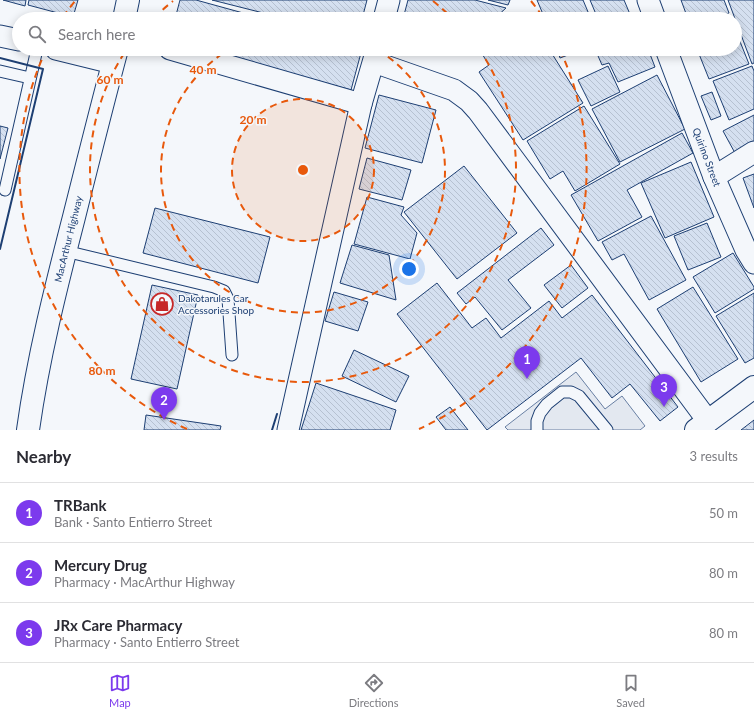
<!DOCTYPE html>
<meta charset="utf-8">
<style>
:root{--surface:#fff;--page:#f2f2f3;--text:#2b2b33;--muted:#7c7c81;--line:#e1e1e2;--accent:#7c3aed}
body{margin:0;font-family:Lato,sans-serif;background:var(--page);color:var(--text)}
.you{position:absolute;left:409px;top:269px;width:14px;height:14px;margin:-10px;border:3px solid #fff;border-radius:50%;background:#1a73e8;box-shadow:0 0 0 6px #1a73e833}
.badge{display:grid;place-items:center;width:26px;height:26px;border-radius:50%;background:var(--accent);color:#fff;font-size:13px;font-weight:700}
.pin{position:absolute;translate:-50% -33px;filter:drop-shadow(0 1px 2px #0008)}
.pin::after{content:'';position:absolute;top:21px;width:14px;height:12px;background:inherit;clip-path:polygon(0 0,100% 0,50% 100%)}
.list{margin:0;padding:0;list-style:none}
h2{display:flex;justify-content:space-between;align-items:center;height:52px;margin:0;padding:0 16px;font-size:17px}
h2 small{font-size:13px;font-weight:400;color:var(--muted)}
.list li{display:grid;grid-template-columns:26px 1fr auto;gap:12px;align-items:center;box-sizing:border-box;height:60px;padding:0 16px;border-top:1px solid var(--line)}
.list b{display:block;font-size:15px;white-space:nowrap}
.list p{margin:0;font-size:13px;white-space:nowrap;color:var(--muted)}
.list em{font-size:13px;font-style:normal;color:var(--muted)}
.icon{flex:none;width:22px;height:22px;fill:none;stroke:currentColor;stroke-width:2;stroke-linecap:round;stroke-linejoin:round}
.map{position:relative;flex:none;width:754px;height:430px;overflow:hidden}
.search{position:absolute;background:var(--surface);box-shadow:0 2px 10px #0003;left:12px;right:12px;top:12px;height:44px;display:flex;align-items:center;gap:10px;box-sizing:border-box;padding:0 14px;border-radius:22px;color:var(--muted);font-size:15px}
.sheet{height:232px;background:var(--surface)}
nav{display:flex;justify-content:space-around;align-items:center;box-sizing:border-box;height:56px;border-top:1px solid var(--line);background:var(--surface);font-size:11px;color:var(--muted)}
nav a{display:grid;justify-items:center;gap:2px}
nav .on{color:var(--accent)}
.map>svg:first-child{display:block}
.parking{fill:#e3e8f0;stroke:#687fa3}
.building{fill:url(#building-back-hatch);stroke:#1d3f73}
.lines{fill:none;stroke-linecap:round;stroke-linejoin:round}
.lane-casing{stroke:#1d3f73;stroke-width:13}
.street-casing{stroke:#1d3f73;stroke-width:23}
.secondary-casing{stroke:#1d3f73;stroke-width:24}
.highway-casing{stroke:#1d3f73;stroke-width:24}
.lane{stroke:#f4f7fb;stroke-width:11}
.street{stroke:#f4f7fb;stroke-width:21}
.secondary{stroke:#f4f7fb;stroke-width:22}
.highway{stroke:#f4f7fb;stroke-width:22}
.wall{stroke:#1d3f73;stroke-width:2}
.ring{fill:none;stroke:#e8590c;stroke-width:2;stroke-dasharray:7 5}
.labels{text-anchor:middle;stroke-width:3;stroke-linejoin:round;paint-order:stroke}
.street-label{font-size:10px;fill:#1d3f73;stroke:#f4f7fb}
.poi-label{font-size:10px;fill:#1d3f73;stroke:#f4f7fb;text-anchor:start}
.centre{fill:#e8590c;stroke:#f4f7fb;stroke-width:2}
.ring-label{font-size:12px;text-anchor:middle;font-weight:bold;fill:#e8590c;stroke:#f4f7fb;stroke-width:3;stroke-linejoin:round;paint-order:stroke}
</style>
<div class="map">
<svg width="754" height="430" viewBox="0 0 754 430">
<defs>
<pattern id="building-back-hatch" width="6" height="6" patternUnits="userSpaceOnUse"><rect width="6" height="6" fill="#d5e0f0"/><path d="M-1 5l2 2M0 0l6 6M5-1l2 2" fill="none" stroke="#b6c1d1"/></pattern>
</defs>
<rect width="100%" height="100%" fill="#f4f7fb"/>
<path class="parking" d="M576,372L605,409L622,396L645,426L640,430H508L505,427Z"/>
<g class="building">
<path d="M3,0H26L25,6Z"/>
<path d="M29,0H78L73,17L28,5Z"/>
<path d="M180,0H196L265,19H175Z"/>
<path d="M212,0H367L362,19H287Z"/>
<path d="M408,0H475L506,8L494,19H459L451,16L450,19H419L404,15Z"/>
<path d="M488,0H510L508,5Z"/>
<path d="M537,0H583L591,19H545Z"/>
<path d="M590,0H624L632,19H598Z"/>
<path d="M681,0H724L729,13L714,19H688Z"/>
<path d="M728,0H754V63L752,64Z"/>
<path d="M735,29L749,64L709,79L697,49H735Z"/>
<path d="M203,49H362L351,90Z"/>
<path d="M449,49H462L455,56Z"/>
<path d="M479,49H549L583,103L523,140L479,72L489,65Z"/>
<path d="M557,49H584L560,58Z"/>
<path d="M595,49H648L655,67L618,82L609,63L602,65Z"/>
<path d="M608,66L620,92L591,106L578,80Z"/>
<path d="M752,66L754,71V109L729,120L713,81Z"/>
<path d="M657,75L685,129L620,162L592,109Z"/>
<path d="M712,92L721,116L711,120L701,96Z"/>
<path d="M379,95L436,110L422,163L365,148Z"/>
<path d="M584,106L620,164L575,191L563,171L550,179L527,141Z"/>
<path d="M754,115V143L735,153L723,131Z"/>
<path d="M0,126L8,128L0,159Z"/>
<path d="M682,133L693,153L627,190L642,217L598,241L571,195Z"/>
<path d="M367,158L411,170L402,200L359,189Z"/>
<path d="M691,162L714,217L665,238L641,183Z"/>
<path d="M464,166L517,233L457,279L404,212Z"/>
<path d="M754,174V208L743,178Z"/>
<path d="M367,197L404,207L401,215L417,233L410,259L354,244Z"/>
<path d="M155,208L270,237L258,283L143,253Z"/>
<path d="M651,216L686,280L649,300L624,254L612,260L602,242Z"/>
<path d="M707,223L721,257L688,270L674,236Z"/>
<path d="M541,228L554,245L508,280L531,308L502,330L475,297L466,304L457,293Z"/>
<path d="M352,245L389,255L396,300L340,283Z"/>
<path d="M733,253L754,287V289L715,313L693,277Z"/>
<path d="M571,265L588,288L562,308L544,285Z"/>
<path d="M437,283L472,328L486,318L501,338L549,301L562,318L592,295L678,407L660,421L630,384L612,398L581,358L487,430L397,314Z"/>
<path d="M152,285L198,295L177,389L131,379Z"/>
<path d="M693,287L738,359L701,382L657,309Z"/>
<path d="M334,292L368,302L358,331L325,321Z"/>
<path d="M754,293V358L745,363L716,316Z"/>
<path d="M354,350L409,376L396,402L342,376Z"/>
<path d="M316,383L396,410L390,430H301Z"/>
<path d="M450,407L468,430H446L436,417Z"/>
<path d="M146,415L221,426L220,430H144Z"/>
<path d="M754,420V430H741Z"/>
</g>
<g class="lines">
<g class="lane-casing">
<g id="lane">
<path d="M0,71L30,78"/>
<path d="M5,190L37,49"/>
<path d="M65,251L214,287L224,291L228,299L232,355"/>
<path d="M537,430V421L540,413L547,404L562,392H571L579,396L607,430"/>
</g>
</g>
<g class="street-casing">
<g id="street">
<path d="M648,0L655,19"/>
<path d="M384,19L389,0"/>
<path d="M0,36L19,40"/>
<path d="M56,49L113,63"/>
<path d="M170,49L361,104"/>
<path d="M666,49L714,177L746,250L754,263"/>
<path d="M374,62L454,90L469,101L478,111L708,421"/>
<path d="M714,177L754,152"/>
<path d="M288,430L361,104L377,49"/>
</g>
</g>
<g class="secondary-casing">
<path id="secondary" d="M696,430L754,387"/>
</g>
<g class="highway-casing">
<g id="highway">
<path d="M124,19L128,0"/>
<path d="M28,430C38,358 56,287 74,217C88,161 102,105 117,49"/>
</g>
</g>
<use href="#lane" class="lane"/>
<use href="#street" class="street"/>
<use href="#secondary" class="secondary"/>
<use href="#highway" class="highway"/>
<g class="wall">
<path d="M0,58L43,69L0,249"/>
<path d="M272,430L277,414"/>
</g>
</g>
<circle cx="303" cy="170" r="71" fill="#e8590c" fill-opacity=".12"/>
<g class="ring">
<circle cx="303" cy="170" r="71"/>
<path d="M378 50A142 142 0 1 1 228 50"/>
<path d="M154 18A213 213 0 0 1 173 1M433 1A213 213 0 0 1 452 18M479 49A213 213 0 1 1 127 49"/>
<path d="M187 429A284 284 0 0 1 46 50M63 17A284 284 0 0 1 75 1M531 1A284 284 0 0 1 543 17M560 50A284 284 0 0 1 419 429"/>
</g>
<defs>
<g id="shop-ring" transform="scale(1.15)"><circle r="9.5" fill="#f4f7fb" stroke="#c62828" stroke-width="1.5"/><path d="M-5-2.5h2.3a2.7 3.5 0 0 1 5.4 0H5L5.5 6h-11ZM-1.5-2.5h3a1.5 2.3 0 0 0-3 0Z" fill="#c62828"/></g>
</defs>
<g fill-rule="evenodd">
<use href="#shop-ring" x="162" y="304"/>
</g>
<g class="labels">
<g class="street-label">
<text transform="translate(707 157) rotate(69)" y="4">Quirino Street</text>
<text transform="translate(68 239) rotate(-76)" y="4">MacArthur Highway</text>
</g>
<g class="poi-label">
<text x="178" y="302">Dakotarules Car<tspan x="178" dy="12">Accessories Shop</tspan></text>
</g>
</g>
<circle cx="303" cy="170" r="6" class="centre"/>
<g class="ring-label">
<text x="203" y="74">40 m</text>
<text x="110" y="84">60 m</text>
<text x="253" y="124">20 m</text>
<text x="102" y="375">80 m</text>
</g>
</svg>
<div class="you"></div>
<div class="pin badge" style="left:527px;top:379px">1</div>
<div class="pin badge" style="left:164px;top:420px">2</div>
<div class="pin badge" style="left:664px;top:407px">3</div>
<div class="search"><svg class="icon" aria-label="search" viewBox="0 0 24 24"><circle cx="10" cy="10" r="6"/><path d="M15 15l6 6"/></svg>Search here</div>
</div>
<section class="sheet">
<h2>Nearby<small>3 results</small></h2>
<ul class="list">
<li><span class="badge">1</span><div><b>TRBank</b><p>Bank · Santo Entierro Street</p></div><em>50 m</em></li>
<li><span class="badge">2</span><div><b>Mercury Drug</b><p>Pharmacy · MacArthur Highway</p></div><em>80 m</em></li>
<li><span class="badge">3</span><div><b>JRx Care Pharmacy</b><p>Pharmacy · Santo Entierro Street</p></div><em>80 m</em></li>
</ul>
</section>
<nav>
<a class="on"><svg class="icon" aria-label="map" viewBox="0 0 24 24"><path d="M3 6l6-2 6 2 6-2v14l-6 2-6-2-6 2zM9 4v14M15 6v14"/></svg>Map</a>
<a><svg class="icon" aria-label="directions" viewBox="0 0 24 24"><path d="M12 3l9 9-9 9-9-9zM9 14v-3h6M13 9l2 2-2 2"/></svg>Directions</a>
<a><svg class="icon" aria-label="saved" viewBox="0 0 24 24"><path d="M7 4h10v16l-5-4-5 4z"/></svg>Saved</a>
</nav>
